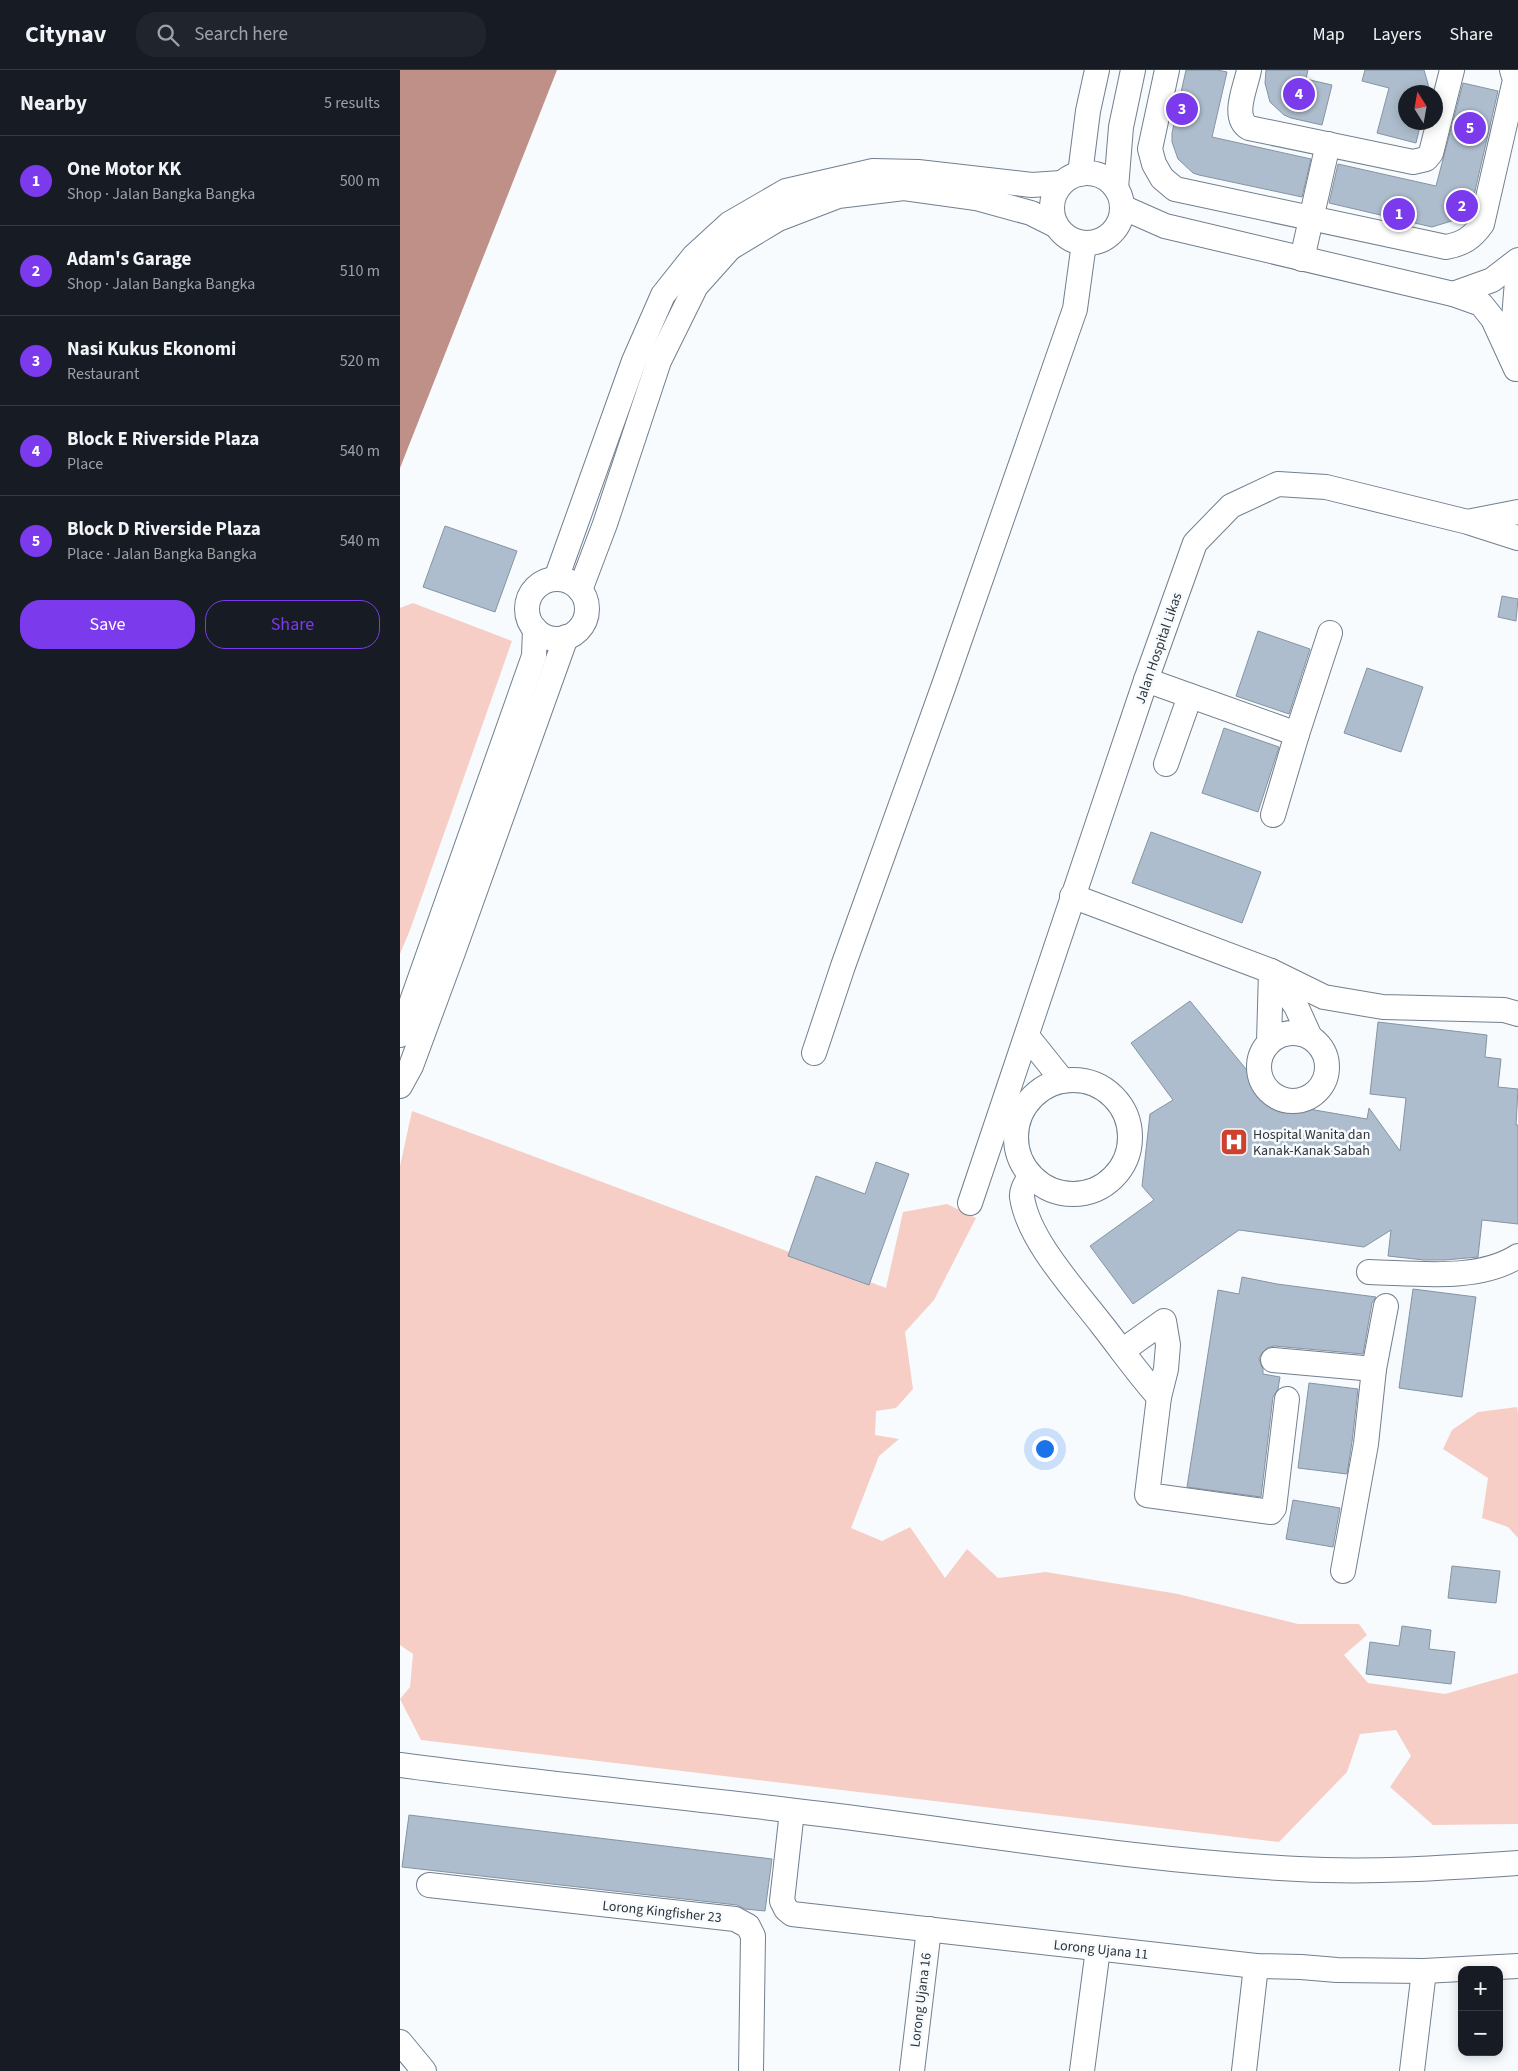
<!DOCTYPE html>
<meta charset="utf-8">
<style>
:root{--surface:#171b24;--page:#20242c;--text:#f1f3f6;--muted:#9ea1a6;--line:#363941;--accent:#7c3aed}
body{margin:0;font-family:"Source Sans 3",sans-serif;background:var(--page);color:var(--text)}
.controls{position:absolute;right:15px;bottom:15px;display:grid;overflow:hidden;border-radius:10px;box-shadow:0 2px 12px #0003}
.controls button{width:45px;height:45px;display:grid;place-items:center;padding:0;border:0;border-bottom:1px solid var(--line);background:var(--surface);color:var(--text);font:25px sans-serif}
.compass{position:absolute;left:998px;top:15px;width:45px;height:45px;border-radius:50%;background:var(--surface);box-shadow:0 2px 12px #0003;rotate:349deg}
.you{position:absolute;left:644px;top:1378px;width:18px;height:18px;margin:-12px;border:4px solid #fff;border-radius:50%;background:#1a73e8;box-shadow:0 0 0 8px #1a73e833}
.badge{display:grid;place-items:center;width:32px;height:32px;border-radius:50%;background:var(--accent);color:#fff;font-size:16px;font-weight:700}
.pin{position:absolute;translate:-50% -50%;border:2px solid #fff;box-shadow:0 1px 5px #0006}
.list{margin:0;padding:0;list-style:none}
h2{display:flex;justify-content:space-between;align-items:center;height:65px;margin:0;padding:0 20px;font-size:21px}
h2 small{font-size:16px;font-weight:400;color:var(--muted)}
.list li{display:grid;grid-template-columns:32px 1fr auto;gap:15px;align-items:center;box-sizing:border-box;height:90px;padding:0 20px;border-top:1px solid var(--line)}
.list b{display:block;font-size:19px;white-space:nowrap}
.list p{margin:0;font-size:16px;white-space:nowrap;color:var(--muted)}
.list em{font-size:16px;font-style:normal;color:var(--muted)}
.actions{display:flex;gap:10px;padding:15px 20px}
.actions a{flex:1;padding:11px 0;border:1px solid var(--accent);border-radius:20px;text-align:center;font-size:18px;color:var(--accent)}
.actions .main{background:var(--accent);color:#fff}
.icon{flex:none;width:28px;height:28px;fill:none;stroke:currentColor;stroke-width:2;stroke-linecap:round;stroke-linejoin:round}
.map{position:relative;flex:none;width:1118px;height:2001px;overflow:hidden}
header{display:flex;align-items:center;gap:30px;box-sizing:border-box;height:70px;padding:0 25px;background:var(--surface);border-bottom:1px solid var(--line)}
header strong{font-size:24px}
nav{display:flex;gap:28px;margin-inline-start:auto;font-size:18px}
.search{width:350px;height:45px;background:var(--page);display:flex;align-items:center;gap:12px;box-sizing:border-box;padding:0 18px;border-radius:20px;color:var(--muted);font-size:19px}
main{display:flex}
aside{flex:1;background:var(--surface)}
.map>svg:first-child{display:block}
.green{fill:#f6cec6}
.water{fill:#be9087}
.building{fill:#adbdcd;stroke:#8594a3}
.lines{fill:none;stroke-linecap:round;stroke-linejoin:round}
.minor-casing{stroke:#717f8e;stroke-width:26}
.minor{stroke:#fff;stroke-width:24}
.labels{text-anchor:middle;stroke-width:5;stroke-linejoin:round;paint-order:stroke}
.street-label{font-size:14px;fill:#2d343a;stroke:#f7fbfe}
.poi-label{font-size:14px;fill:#2d343a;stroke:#f7fbfe;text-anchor:start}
</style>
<header>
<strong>Citynav</strong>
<div class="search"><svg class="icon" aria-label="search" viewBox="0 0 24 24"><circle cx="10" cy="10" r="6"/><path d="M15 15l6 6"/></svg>Search here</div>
<nav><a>Map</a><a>Layers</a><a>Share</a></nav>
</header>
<main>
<aside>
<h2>Nearby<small>5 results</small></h2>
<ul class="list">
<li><span class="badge">1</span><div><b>One Motor KK</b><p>Shop · Jalan Bangka Bangka</p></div><em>500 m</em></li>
<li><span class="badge">2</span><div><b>Adam's Garage</b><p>Shop · Jalan Bangka Bangka</p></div><em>510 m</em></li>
<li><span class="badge">3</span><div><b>Nasi Kukus Ekonomi</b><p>Restaurant</p></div><em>520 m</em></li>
<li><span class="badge">4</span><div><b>Block E Riverside Plaza</b><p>Place</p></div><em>540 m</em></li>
<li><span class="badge">5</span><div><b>Block D Riverside Plaza</b><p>Place · Jalan Bangka Bangka</p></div><em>540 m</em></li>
</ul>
<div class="actions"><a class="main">Save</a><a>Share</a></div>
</aside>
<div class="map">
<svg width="1118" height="2001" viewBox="0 0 1118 2001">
<rect width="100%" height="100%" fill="#f7fbfe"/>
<g class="green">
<path d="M13,533L112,571L10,860L0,884V538Z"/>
<path d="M12,1041L486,1218L503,1142L547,1134L576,1148L534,1230L505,1262L513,1319L496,1338L476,1341L475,1365L499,1369L479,1386L451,1458L482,1471L510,1457L545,1508L567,1479L598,1508L646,1502L778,1524L898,1554H959L967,1565L944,1585L968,1613L1045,1624L1118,1603V1754L1033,1755L990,1717L1011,1686L996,1660L960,1664L947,1702L879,1772L21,1670L0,1629L10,1617L13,1584L0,1575V1096Z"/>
<path d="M1117,1337L1118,1344V1468L1108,1457L1082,1448L1088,1408L1043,1379L1052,1360L1078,1342Z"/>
</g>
<path class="water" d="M0,0H157L0,398Z"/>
<g class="building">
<path d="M786,0H817L827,2L812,67L911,89L902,127L799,105L793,103L778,89L772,72V63Z"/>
<path d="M866,0H908L906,9L932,15L922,55L891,48L884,45L870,32L865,13Z"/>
<path d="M965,0H1024L1028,14L1029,22H1006V52H1021L1016,73L977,63L989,18L962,11Z"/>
<path d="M1063,13L1098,21L1072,134L1058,149L1032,157L929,133L938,94L1036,116Z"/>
<path d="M45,456L117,481L95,542L23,517Z"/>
<path d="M1102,526L1118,529L1116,551L1098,547Z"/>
<path d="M858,561L910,579L889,644L836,626Z"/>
<path d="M967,598L1023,617L1001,682L944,663Z"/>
<path d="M824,658L879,677L858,742L802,723Z"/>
<path d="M751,762L861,802L842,853L732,813Z"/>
<path d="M790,931L874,1033L967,1049L969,1038L1000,1081L1006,1028L970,1024L978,952L1087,965L1085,987L1101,989L1098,1017L1118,1019L1116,1055H1118V1154L1082,1150L1078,1187L1045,1190H1024L988,1186L991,1160L964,1177L839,1160L733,1234L690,1176L754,1130L742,1116L750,1044L773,1030L731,973Z"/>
<path d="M476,1092L509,1104L469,1215L388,1186L416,1106L465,1124Z"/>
<path d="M842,1207L877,1214L976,1227L972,1233L963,1284L874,1276L867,1278L862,1283L859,1289L863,1299V1304L880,1307L878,1319L873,1327L861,1427L787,1417L818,1220L839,1224Z"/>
<path d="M1013,1219L1076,1227L1062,1327L999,1318Z"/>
<path d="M909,1313L958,1319L952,1372L947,1404L898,1398Z"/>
<path d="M893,1430L940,1438L933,1477L886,1469Z"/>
<path d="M1052,1496L1100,1501L1096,1533L1048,1528Z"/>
<path d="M1002,1556L1031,1560L1029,1579L1055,1582L1051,1614L966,1604L970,1572L999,1576Z"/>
<path d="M9,1745L372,1789L365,1841L345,1839L337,1835L2,1797Z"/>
</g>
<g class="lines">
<g class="minor-casing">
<g id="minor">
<path d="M767,0L750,79L754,94L762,108L775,119L1046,177C1063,174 1072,168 1082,154L1115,10L1112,0"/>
<path d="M849,0C846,17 831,47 849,58L1013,92L1026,89L1031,83L1052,0"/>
<circle cx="687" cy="138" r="35"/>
<path d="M680,104L688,41L697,0"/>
<path d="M716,118L721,57L733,0"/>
<path d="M722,137L765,156L1053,224L1081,234L1093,249L1116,299"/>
<path d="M902,189L928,74"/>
<path d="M1053,224L1092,210L1118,190"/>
<path d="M1116,289L1114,248L1118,199"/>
<path d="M1072,451L1118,442"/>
<path d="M156,509L234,291L263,225L294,186L329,154L386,121L473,101L518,102L632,115L661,113"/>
<circle cx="157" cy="539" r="30"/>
<path d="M180,520L205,454L259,291L296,216L330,178L378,149L438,126L504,118L576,128L631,143L655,155"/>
<path d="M746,610L897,664"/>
<path d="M766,694L790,626"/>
<path d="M873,745L897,664L930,563"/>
<path d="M672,826L871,901L924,927L983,937L1104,940L1118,944"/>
<path d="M872,902L896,936L910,967"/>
<circle cx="893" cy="997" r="34"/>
<path d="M0,965L134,586L135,559"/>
<path d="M627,966L663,1011"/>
<path d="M869,972L871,901"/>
<path d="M414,983L443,896L544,615L675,239L684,173"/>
<circle cx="673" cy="1067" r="57"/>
<path d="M0,1016L11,996L52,885L166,567"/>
<path d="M630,1106C627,1112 621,1120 622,1127C628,1170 676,1221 702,1255C721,1279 738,1304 759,1327"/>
<path d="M570,1133L746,610L795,473L831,436L878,414L926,417L1068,452L1118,468"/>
<path d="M969,1202C1015,1203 1078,1212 1118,1186"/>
<path d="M722,1281L764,1251L768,1275L766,1299L759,1327L747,1425L871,1442L874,1438L887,1329"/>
<path d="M873,1290L974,1299"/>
<path d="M943,1501L966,1374L974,1299L986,1236"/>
<path d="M0,1695C140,1714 281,1726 421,1744C579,1763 738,1791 898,1799C971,1803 1045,1798 1118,1793"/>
<path d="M392,1741L382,1831L386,1839L392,1844L856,1896L901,1897L937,1900L1024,1901L1118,1896"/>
<path d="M29,1815L335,1849L348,1856L353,1866L351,2001"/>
<path d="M0,1972L24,2001"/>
<path d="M512,2001L529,1859"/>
<path d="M682,2001L698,1879"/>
<path d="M844,2001L856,1896"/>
<path d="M1012,2001L1024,1901"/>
</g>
</g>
<use href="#minor" class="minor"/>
</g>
<defs>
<g id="hospital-square" transform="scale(1.4375)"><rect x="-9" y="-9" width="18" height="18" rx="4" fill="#cd412e" stroke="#f7fbfe"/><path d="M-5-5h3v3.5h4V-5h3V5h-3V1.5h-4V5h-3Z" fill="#fff"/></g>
</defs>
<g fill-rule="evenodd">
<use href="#hospital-square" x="834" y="1072"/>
</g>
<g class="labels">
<g class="street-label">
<text transform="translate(758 578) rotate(-71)" y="5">Jalan Hospital Likas</text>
<text transform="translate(262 1841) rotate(6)" y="5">Lorong Kingfisher 23</text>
<text transform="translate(701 1879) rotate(6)" y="5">Lorong Ujana 11</text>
<text transform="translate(520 1930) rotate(-83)" y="5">Lorong Ujana 16</text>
</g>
<g class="poi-label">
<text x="853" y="1069">Hospital Wanita dan<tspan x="853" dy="16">Kanak-Kanak Sabah</tspan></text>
</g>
</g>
</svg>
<div class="controls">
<button>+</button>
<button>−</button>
</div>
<svg class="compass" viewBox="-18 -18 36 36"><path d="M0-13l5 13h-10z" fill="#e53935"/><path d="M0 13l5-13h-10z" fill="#9ea1a6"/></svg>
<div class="you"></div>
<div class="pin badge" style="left:999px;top:144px">1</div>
<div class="pin badge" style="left:1062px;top:136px">2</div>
<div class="pin badge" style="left:782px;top:39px">3</div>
<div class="pin badge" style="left:899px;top:24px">4</div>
<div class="pin badge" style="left:1070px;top:58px">5</div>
</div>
</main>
